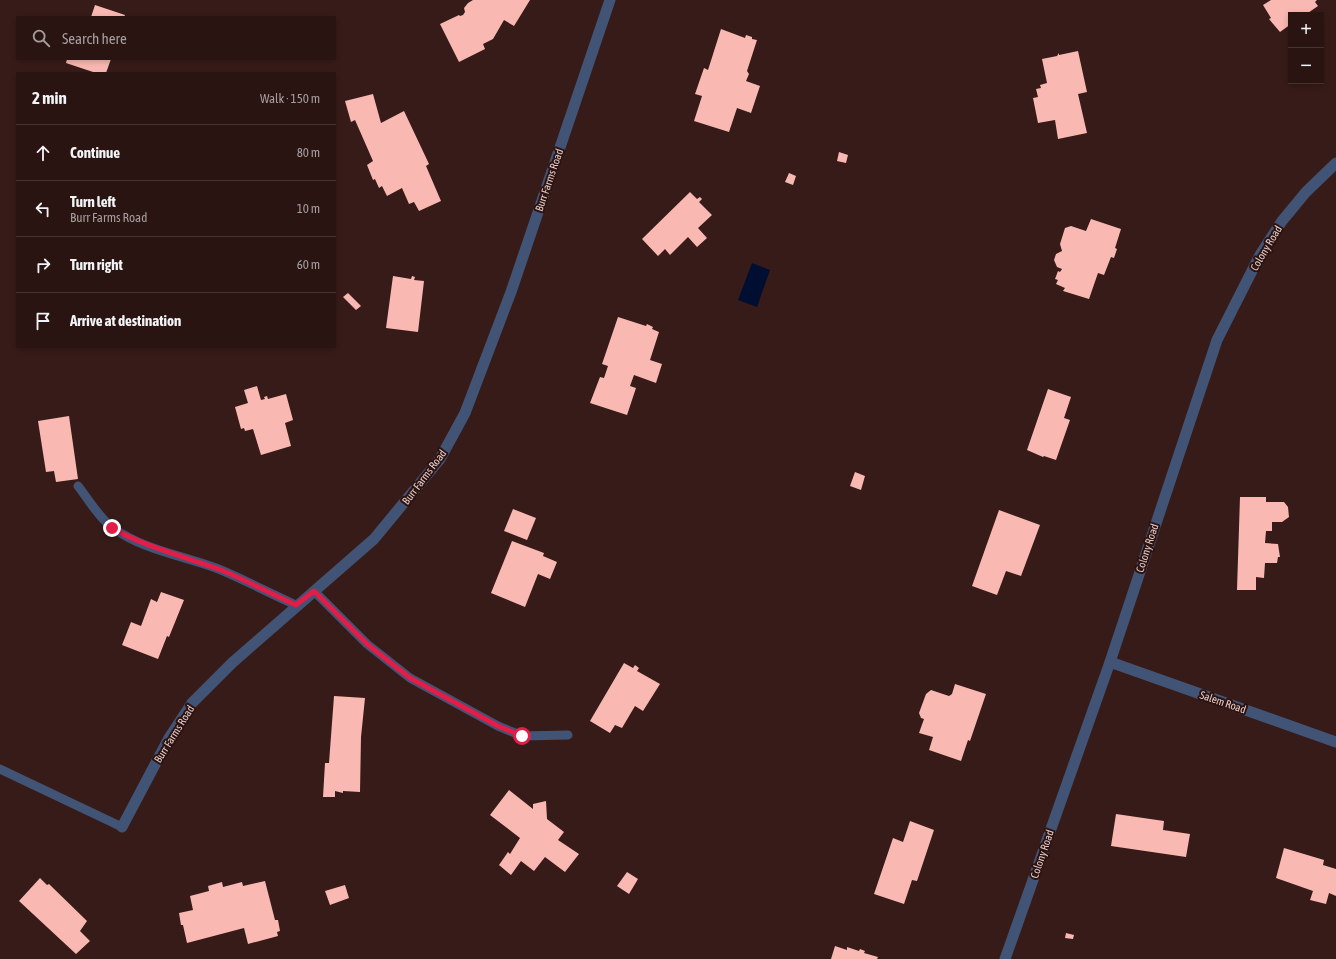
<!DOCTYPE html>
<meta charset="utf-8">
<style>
:root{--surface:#291412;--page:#311d1b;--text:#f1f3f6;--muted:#a59e9f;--line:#453332}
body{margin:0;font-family:"Asap Condensed",sans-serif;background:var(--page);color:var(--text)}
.controls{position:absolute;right:12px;top:12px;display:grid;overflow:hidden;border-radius:0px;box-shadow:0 2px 6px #0003}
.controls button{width:36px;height:36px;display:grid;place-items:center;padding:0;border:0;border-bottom:1px solid var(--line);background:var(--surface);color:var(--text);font:20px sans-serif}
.stop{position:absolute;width:12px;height:12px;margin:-9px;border:3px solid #e11d48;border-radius:50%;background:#fff}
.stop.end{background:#e11d48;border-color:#fff;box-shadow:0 1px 4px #0008}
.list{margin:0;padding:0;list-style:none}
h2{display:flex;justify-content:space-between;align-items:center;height:52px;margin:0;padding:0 16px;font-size:17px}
h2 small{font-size:13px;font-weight:400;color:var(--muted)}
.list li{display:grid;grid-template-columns:26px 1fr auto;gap:12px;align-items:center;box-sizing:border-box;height:56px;padding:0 16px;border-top:1px solid var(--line)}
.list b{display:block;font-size:15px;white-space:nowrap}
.list p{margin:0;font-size:13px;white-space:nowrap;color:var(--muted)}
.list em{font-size:13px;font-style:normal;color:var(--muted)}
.icon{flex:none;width:22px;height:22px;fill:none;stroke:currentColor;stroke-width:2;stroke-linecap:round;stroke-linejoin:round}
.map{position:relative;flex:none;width:1336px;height:959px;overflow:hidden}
.search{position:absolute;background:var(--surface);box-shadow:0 2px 6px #0003;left:16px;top:16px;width:320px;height:44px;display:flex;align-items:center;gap:10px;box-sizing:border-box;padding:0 14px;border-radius:0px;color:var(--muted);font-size:15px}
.panel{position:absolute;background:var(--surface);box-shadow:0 2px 6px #0003;left:16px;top:72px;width:320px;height:276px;border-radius:0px}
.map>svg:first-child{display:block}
.water{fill:#000e31}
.building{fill:#f9b9b2}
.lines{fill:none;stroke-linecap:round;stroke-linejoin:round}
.service{stroke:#415476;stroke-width:9}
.minor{stroke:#415476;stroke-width:11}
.route{stroke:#e11d48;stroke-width:5}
.labels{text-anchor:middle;stroke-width:4;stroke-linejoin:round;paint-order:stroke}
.street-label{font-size:11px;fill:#e2cfcc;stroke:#2d120f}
</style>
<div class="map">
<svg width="1336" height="959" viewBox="0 0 1336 959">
<rect width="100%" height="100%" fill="#371b18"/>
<path class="water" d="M752,263L770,270L757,307L738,300Z"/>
<g class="building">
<path d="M473,0H530L514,26L504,20L493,39L483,44L485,49L459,62L440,24L459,15L460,16L463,15L465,12L464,8L468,3Z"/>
<path d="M1271,0H1317L1315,2L1318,6L1305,15H1291V24L1280,32L1269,19L1271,18L1263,5Z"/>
<path d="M95,5L125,15L124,17H91Z"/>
<path d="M721,29L745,38L746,35L752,37V39L757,40L747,71L749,74L746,81L760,86L751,113L737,108L729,132L694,121L702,96L695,94L704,68L708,70Z"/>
<path d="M1078,51L1087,92L1078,94L1087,133L1058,139L1055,120L1038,123L1033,98L1038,97L1036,89L1041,88L1040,85L1047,83L1042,59L1057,56L1059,53V55Z"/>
<path d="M67,59H111L106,73H96L66,63Z"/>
<path d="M373,94L381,123L404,111L429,164L426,166L441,201L419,211L414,202L409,204L402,188L387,196L382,186L379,188L375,179L373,180L367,165L373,161L355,120L351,122L345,101Z"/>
<path d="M839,152L848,155L846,163L837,161Z"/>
<path d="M789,173L796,176L793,185L785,182Z"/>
<path d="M690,192L697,199L700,197L702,199L699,202L712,215L698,228L707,238L697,247L688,237L670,255L665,249L658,256L642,239Z"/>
<path d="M1091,219L1121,229L1115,248L1117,249L1114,258L1111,257L1104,275L1098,273L1089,299L1063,291L1065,288L1056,284L1058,280L1055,279L1058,271L1060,272L1062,269L1057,267L1054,260L1056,254L1062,251L1060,244L1065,228L1071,226L1086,231Z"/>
<path d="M393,276L411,279L412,276L415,277L414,280L424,281L418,332L386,328Z"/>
<path d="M348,293L361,306L356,310L343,297Z"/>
<path d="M618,317L646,326L647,324L653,327L652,329L659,332L650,360L662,364L656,383L634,375L630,386L636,388L627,415L590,403L600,377L604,378L608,366L602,364Z"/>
<path d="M257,386L261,400L265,399L264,397L267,396L268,399L286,394L293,420L285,423L291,446L261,455L253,429L245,431L244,428L241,429L235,407L248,403L244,390Z"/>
<path d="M1048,389L1071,397L1064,418L1070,420L1056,460L1044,456L1043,457L1027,450Z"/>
<path d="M69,416L78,479L56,482L54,471L46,472L38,421Z"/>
<path d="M855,472L865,476L861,490L850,486Z"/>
<path d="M1240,497H1266V502H1284L1288,507L1289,517L1282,522H1272V531H1266L1265,543L1278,544L1280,557H1278L1277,563H1265L1264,578L1256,577V590H1237Z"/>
<path d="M513,509L536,518L527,540L504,531Z"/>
<path d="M999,510L1040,525L1021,576L1006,571L997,595L972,586Z"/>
<path d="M512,541L544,553L543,556L557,562L550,579L538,574L525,607L491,593Z"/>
<path d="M161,592L184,600L169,637L167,636L158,659L122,645L131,622L141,626L151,599L157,602Z"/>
<path d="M624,663L633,668L635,665L639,668L637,671L660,684L643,711L635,706L622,728L615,725L610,733L590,721Z"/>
<path d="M955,684L986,694L970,741L968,740L961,761L929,750L933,737L919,733L924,719L921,718L919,713L926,694L931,690L949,696L952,694Z"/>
<path d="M334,696L365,698L361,737L360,792L343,791V793L335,791V797H323L325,763H329Z"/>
<path d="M509,790L533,809V804L546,801L547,819L564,832L558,840L579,854L565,872L545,857L534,871L521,861L511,875L499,865L508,852L510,854L520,838L490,815Z"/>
<path d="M1116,814L1164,821L1163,830L1190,834L1186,857L1111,846Z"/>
<path d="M910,821L934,830L917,881L912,880L904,904L874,894L893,838L903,842Z"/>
<path d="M1284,848L1324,860L1323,865L1336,869V896L1329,893L1326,904L1310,900L1313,891L1276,878Z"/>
<path d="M627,872L638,879L629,894L617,886Z"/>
<path d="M40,878L47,885L49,884L87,921L80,931L90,941L76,954L19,901Z"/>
<path d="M265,881L275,920H273H278L280,931L277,932L278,936L248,944L244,928L187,943L183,925H181L179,913L193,910L190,896L209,891L208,886L222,882L223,887L242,882L243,886Z"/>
<path d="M345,885L349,898L330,905L325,891Z"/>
<path d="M1066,933L1074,935L1073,939L1065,938Z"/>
<path d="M835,946L847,950V947L859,951L860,949L865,951L864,953L878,957L877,959H831Z"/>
</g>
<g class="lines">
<g class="service">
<path d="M78,486C89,500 99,518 113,528C145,551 186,556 221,570C247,581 271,594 296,605"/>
<path d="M314,591L367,644L410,678L498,726L522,736L568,735"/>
<path d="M0,769L122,827"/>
</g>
<g class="minor">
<path d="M1110,662L1336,742"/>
<path d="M122,827L169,738L192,703L232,663L374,539L440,459L465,413L511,292L610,0"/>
<path d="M1005,959L1110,662L1217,340L1260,255L1282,221L1306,192L1336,163"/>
</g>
</g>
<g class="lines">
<path class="route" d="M112,528C147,548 184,556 221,570C246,580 271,594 296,605L314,591L367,644L410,678L498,726L522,736"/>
</g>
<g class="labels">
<g class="street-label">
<text transform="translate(549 180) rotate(-71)" y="4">Burr Farms Road</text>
<text transform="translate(1266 248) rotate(-59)" y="4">Colony Road</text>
<text transform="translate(424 477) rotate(-53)" y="4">Burr Farms Road</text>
<text transform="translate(1147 548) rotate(-72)" y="4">Colony Road</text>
<text transform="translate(1223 702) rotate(19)" y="4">Salem Road</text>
<text transform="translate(174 734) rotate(-58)" y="4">Burr Farms Road</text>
<text transform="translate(1042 854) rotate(-71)" y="4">Colony Road</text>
</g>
</g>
</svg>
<div class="controls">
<button>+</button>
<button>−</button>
</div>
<div class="stop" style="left:522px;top:736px"></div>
<div class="stop end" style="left:112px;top:528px"></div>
<div class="search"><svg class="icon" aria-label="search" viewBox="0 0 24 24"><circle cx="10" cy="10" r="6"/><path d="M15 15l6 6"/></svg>Search here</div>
<section class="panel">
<h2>2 min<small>Walk · 150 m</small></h2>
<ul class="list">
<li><svg class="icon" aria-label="ahead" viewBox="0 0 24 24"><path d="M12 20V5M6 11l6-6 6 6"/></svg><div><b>Continue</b></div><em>80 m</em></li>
<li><svg class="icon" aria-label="left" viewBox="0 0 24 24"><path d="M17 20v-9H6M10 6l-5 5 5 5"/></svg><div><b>Turn left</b><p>Burr Farms Road</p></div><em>10 m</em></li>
<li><svg class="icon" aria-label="right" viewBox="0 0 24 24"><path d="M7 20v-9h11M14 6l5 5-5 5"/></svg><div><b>Turn right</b></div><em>60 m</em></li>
<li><svg class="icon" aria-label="arrive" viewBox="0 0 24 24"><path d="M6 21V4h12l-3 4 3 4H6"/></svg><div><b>Arrive at destination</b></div></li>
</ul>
</section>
</div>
